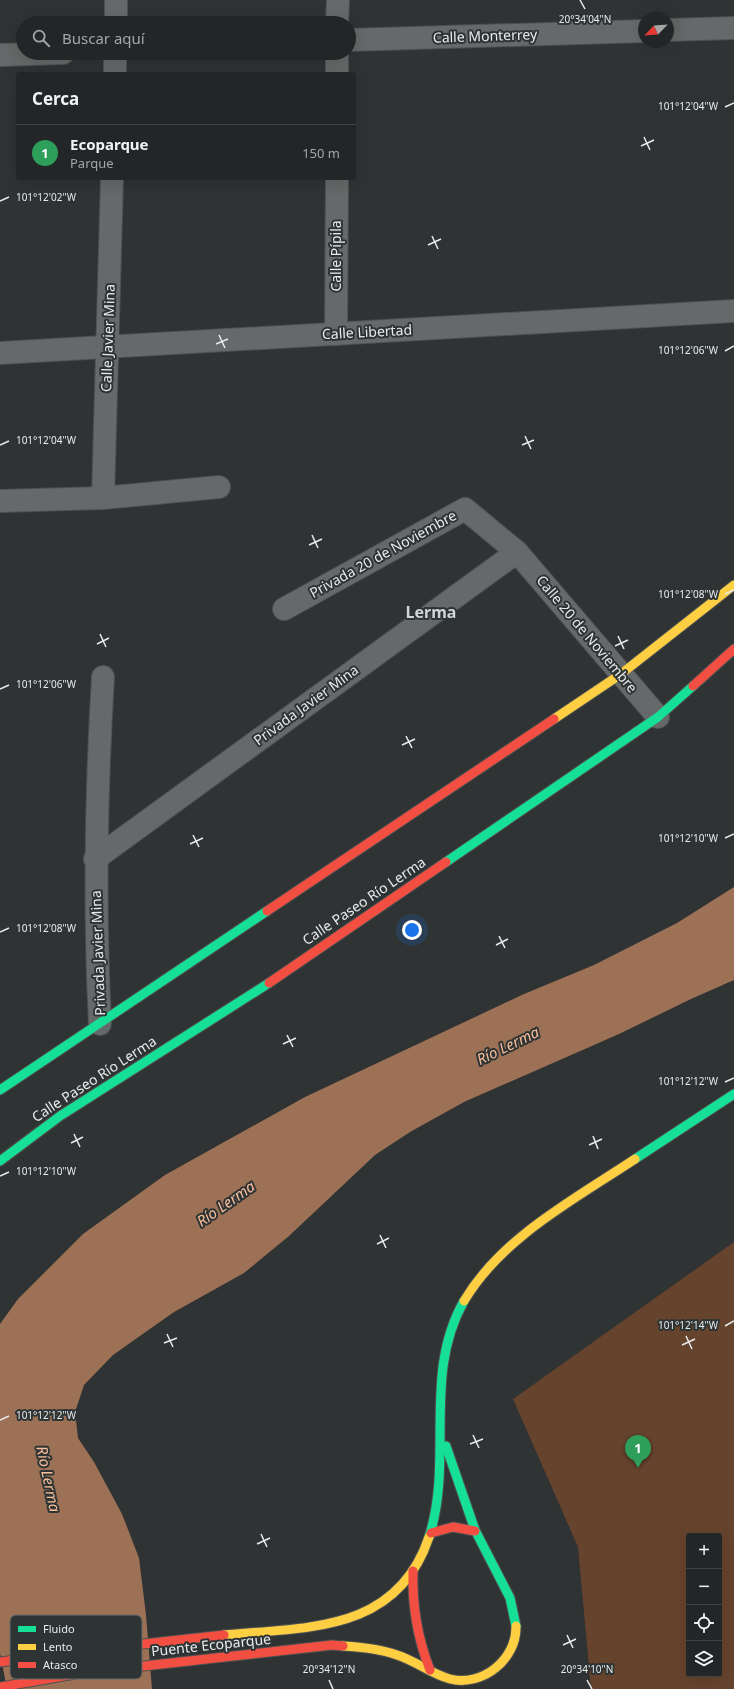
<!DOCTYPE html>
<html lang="es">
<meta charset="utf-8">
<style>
:root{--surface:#232626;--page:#2f3232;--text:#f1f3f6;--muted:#a3a5a7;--line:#404343;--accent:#bca0f2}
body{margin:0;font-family:"Noto Sans",sans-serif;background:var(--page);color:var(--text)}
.controls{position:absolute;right:12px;bottom:12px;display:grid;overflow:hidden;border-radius:4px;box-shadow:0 4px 16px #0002}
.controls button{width:36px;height:36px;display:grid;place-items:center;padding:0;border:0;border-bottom:1px solid var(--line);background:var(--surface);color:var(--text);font:20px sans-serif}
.compass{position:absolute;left:638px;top:12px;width:36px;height:36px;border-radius:50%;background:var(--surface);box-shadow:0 4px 16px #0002;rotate:245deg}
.you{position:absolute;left:412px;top:930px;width:14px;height:14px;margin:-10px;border:3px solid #fff;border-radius:50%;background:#1a73e8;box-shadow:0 0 0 6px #1a73e833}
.badge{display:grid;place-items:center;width:26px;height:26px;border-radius:50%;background:var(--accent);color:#fff;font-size:13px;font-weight:700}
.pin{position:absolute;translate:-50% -33px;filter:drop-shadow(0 1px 2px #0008)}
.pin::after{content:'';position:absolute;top:21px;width:14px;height:12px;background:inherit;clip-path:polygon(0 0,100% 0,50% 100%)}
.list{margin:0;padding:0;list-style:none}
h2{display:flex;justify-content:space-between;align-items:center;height:52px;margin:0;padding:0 16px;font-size:17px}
h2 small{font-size:13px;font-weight:400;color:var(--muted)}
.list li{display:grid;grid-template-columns:26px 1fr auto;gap:12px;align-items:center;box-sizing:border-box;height:56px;padding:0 16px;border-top:1px solid var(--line)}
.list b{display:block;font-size:15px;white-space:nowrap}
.list p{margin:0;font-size:13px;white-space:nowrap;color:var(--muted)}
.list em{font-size:13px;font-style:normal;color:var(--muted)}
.icon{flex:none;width:22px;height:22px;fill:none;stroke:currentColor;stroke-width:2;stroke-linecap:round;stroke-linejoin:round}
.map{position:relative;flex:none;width:734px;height:1689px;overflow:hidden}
.search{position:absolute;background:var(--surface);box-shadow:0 4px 16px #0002;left:16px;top:16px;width:340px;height:44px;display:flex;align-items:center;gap:10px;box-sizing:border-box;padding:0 14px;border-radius:22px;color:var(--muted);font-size:15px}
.panel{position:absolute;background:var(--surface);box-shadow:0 4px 16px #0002;left:16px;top:72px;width:340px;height:108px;border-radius:4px}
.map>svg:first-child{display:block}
.green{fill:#66432d;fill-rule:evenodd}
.water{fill:#9d7156}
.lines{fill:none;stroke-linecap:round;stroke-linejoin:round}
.street-casing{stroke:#4e5151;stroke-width:24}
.fast-casing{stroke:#4e5151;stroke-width:11}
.slow-casing{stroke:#4e5151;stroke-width:11}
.jam-casing{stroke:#4e5151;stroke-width:11}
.street{stroke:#666969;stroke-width:22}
.fast{stroke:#16e098;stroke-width:9}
.slow{stroke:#ffcf43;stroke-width:9}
.jam{stroke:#f24e42;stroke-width:9}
.ticks{fill:none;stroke:#e8ebec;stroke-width:1.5}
.labels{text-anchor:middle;stroke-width:4;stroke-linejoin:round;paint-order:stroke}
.street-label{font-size:14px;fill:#e8ebec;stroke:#2e3434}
.water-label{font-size:15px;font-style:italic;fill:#fabe9a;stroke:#2e3434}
.quarter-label{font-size:16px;font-weight:bold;fill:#ced6d6;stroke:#2e3434}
.key{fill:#2e3434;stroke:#666b6b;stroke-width:1}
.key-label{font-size:11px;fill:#e8ebec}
.ticks-label{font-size:10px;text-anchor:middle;fill:#e8ebec;stroke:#2e3434;stroke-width:4;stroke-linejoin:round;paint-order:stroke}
</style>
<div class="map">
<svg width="734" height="1689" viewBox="0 0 734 1689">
<rect width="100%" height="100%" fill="#2f3333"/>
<path class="green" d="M734,1242V1689H591L578,1547L513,1399ZM689,1536H719V1674H689Z"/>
<path class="water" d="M734,887V980L691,999L619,1034L464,1102L410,1132L375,1155L289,1236L244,1273L174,1312L113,1355L84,1385L75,1412L78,1438L94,1462L122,1514L139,1558L146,1615L152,1689H7L0,1653V1324L18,1299L83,1234L165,1175L305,1097L524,994L594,965L677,923Z"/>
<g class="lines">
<g class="street-casing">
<g id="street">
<path d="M116,23V0"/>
<path d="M337,23L338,0"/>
<path d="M668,30L734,28"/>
<path d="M349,40L644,31"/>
<path d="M0,55L63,53"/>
<path d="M115,74V53"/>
<path d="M337,74V53"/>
<path d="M336,334L337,178"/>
<path d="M0,353L734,311"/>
<path d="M103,498L112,178"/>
<path d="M0,501L103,498L219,487"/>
<path d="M284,609L465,509L517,552L658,717"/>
<path d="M95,859L517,552"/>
<path d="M100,1024C94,906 96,794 103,677"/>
</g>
</g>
<g class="fast-casing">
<g id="fast">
<path d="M446,862L658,717L693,686"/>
<path d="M0,1090L267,911"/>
<path d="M635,1159L734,1094"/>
<path d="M0,1161L60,1116L269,983"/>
<path d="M446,1446L475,1530L510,1598L516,1626"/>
<path d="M429,1537C454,1460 422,1374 464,1301"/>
</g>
</g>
<g class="slow-casing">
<g id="slow">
<path d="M554,719L621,674L734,585"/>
<path d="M464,1301C502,1237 575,1199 635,1159"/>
<path d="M224,1635C307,1627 397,1633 429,1537"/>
<path d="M343,1646C361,1647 380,1649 397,1655C416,1661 431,1674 450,1679C483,1687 517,1659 516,1626"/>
</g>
</g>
<g class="jam-casing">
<g id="jam">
<path d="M693,686L734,649"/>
<path d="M267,911L554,719"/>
<path d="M269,983L446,862"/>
<path d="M431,1533L453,1527L475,1531"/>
<path d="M413,1571C412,1606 417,1637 430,1670"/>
<path d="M0,1662L89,1650L224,1635"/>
<path d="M0,1687L81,1673L332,1645L343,1646"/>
</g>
</g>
<use href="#street" class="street"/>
<use href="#fast" class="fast"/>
<use href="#slow" class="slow"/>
<use href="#jam" class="jam"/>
</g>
<path class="ticks" d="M580,0L585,9M725,107L734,103M644,137L650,150M641,146L654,140M0,201L9,197M432,236L438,249M428,245L441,239M219,335L225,348M216,344L228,339M725,351L734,346M525,436L531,449M0,445L9,441M522,445L534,440M312,535L318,548M309,545L322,539M725,594L734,590M100,634L106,647M618,636L624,649M97,644L109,638M615,646L628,640M0,689L9,685M406,736L412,748M402,745L415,739M193,835L199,847M725,838L734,834M190,844L203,838M0,932L9,928M499,936L505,948M496,945L508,939M287,1035L293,1047M283,1044L296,1038M725,1082L734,1078M74,1134L80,1147M593,1136L598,1149M71,1143L83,1137M589,1145L602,1139M0,1176L9,1172M380,1235L386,1248M377,1244L389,1238M725,1326L734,1321M167,1334L173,1347M686,1336L692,1349M164,1343L177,1338M682,1345L695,1339M0,1420L9,1416M473,1435L479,1448M470,1444L483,1439M261,1534L267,1547M257,1544L270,1538M567,1635L573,1648M563,1645L576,1639M329,1680L333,1689M587,1680L592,1689"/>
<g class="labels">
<g class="street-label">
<text transform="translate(485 36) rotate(-2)" y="5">Calle Monterrey</text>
<text transform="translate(336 256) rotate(-90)" y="5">Calle Pípila</text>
<text transform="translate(367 332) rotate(-3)" y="5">Calle Libertad</text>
<text transform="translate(108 338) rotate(-88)" y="5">Calle Javier Mina</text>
<text transform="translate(383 554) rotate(-29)" y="5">Privada 20 de Noviembre</text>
<text transform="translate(587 634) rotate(50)" y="5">Calle 20 de Noviembre</text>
<text transform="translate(306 705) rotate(-36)" y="5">Privada Javier Mina</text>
<text transform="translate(364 901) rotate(-34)" y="5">Calle Paseo Río Lerma</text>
<text transform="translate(98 953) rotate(-92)" y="5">Privada Javier Mina</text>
<text transform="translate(94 1079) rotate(-33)" y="5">Calle Paseo Río Lerma</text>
<text transform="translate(211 1645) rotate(-6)" y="5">Puente Ecoparque</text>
</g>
<g class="water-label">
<text transform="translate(508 1046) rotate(-26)" y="5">Río Lerma</text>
<text transform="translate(226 1204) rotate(-35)" y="5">Río Lerma</text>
<text transform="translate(48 1479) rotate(78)" y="5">Río Lerma</text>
</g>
<g class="quarter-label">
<text x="431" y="618">Lerma</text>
</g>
</g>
<rect x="10" y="1615" width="132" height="64" rx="6" class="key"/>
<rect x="18" y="1626" width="18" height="6" fill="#16e098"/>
<rect x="18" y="1644" width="18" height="6" fill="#ffcf43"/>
<rect x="18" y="1662" width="18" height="6" fill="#f24e42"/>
<g class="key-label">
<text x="43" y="1633">Fluido</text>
<text x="43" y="1651">Lento</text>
<text x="43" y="1669">Atasco</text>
</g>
<g class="ticks-label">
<text x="585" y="23">20°34'04"N</text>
<text x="688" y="110">101°12'04"W</text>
<text x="46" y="201">101°12'02"W</text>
<text x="688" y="354">101°12'06"W</text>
<text x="46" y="444">101°12'04"W</text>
<text x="688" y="598">101°12'08"W</text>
<text x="46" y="688">101°12'06"W</text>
<text x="688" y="842">101°12'10"W</text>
<text x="46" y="932">101°12'08"W</text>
<text x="688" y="1085">101°12'12"W</text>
<text x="46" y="1175">101°12'10"W</text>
<text x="688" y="1329">101°12'14"W</text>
<text x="46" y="1419">101°12'12"W</text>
<text x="329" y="1673">20°34'12"N</text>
<text x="587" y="1673">20°34'10"N</text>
</g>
</svg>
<div class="controls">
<button>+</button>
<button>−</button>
<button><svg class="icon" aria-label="locate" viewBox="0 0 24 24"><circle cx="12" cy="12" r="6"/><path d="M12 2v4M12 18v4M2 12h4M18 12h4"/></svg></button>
<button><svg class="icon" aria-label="layers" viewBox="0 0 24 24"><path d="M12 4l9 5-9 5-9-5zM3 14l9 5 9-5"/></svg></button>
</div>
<svg class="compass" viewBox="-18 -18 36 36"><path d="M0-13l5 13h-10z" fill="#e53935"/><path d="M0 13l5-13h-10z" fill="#a3a5a7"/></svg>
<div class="you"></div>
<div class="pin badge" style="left:638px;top:1468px;background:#2e9e5b">1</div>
<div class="search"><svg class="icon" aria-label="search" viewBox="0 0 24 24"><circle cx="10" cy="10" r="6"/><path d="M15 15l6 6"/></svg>Buscar aquí</div>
<section class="panel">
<h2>Cerca<small></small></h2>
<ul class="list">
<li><span class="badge" style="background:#2e9e5b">1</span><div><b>Ecoparque</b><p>Parque</p></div><em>150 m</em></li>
</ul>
</section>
</div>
